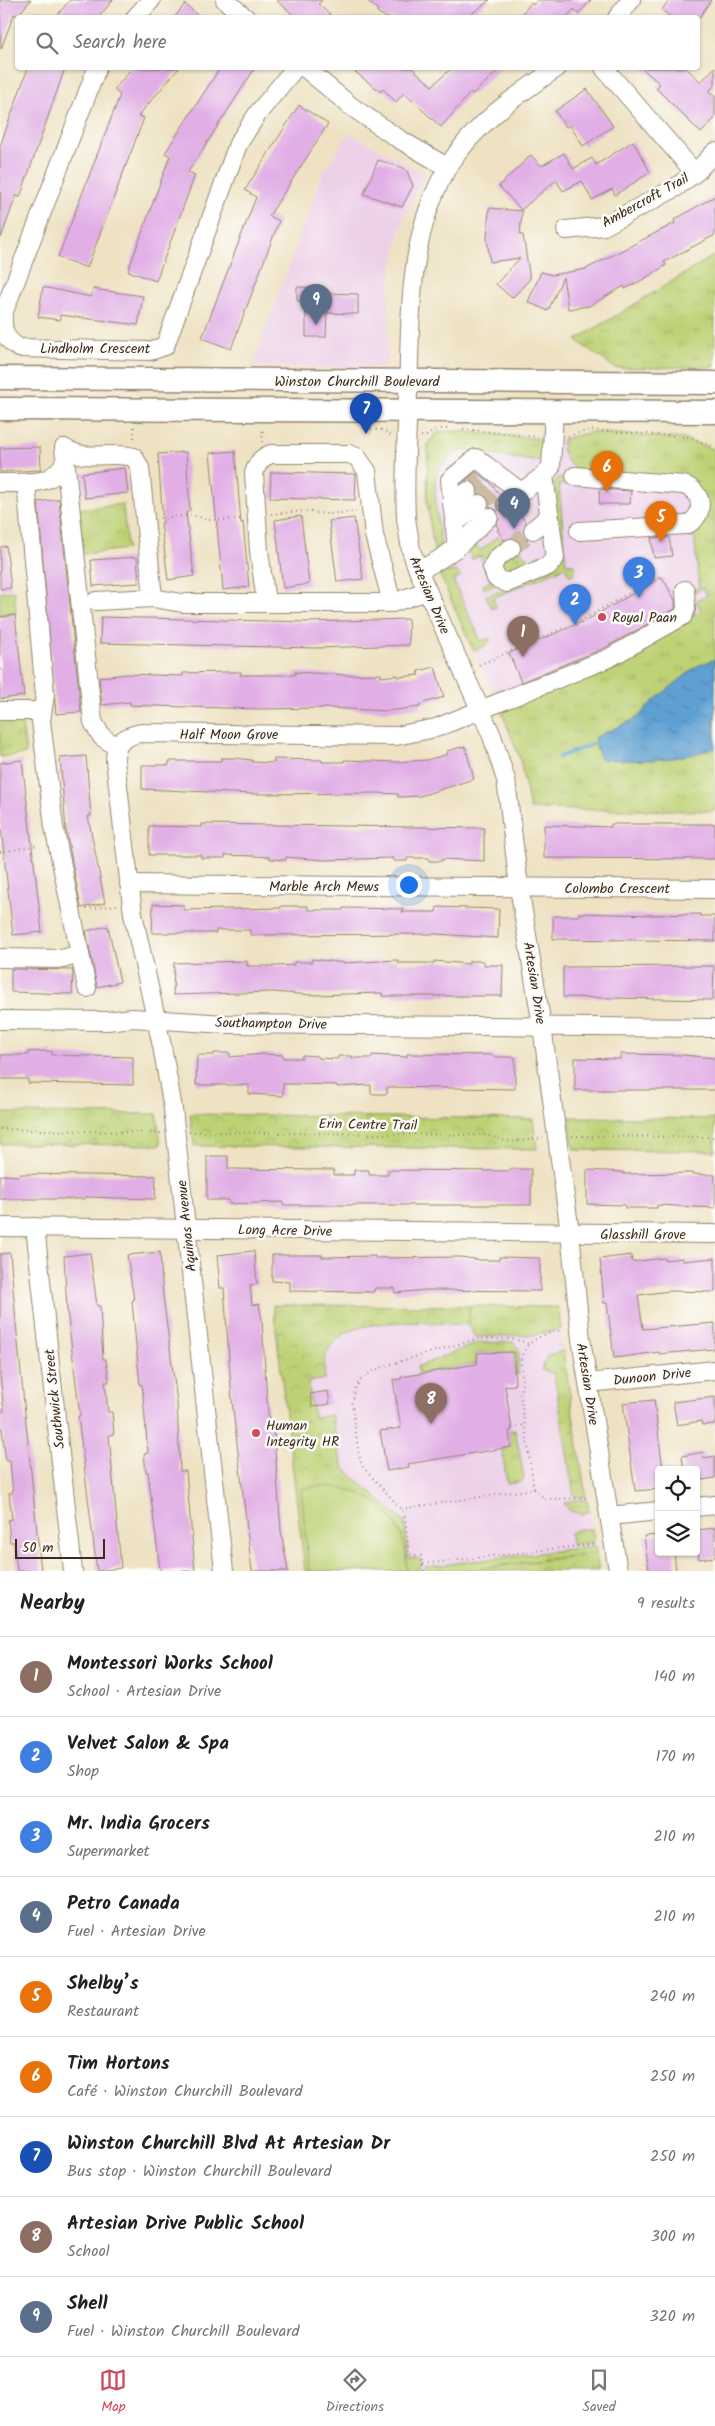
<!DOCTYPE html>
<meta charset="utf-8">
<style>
:root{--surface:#fff;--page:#f6f6f6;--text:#202124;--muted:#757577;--line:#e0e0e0;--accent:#d1495b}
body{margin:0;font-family:Kalam,sans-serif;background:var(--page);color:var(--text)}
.controls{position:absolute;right:15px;bottom:15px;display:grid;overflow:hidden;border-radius:5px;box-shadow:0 1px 4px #0004}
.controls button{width:45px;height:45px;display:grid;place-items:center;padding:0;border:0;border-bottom:1px solid var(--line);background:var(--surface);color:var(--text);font:25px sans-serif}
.scale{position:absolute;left:15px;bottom:12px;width:90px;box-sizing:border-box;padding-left:5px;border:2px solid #3b2a1e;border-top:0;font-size:14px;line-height:18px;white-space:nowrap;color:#3b2a1e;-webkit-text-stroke:4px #fdfcf7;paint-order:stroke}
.you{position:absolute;left:408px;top:884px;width:18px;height:18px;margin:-12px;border:4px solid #fff;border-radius:50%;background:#1a73e8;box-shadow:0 0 0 8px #1a73e833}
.badge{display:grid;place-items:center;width:32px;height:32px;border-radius:50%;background:var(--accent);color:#fff;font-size:16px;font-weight:700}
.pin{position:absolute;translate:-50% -41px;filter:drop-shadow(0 1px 2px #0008)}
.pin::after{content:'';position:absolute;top:26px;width:18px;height:15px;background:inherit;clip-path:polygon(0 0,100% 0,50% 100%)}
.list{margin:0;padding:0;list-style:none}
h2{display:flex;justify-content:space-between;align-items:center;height:65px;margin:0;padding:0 20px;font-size:21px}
h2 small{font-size:16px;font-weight:400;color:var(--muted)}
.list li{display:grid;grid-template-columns:32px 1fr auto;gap:15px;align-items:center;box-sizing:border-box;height:80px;padding:0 20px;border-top:1px solid var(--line)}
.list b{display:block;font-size:19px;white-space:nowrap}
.list p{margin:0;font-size:16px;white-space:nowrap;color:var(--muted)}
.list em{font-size:16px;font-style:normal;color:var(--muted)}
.icon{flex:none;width:28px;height:28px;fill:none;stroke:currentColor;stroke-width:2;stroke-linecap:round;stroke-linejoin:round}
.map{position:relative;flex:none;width:715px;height:1571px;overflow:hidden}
.search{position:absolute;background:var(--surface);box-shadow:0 1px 4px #0004;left:15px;right:15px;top:15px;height:55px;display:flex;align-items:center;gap:12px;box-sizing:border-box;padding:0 18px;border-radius:5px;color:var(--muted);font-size:19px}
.sheet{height:785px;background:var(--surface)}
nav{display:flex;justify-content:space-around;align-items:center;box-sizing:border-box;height:70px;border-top:1px solid var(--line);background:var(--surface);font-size:14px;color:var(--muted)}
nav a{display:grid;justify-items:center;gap:2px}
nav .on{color:var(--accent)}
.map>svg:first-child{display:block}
.built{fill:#edd1e9}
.grass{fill:url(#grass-tufts);stroke:#7c7e4a}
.park{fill:url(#park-crowns);stroke:#7c7e4a}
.pitch{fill:#bdd175;stroke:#7c7e4a}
.water{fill:url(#water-ripples);stroke:#4d6578}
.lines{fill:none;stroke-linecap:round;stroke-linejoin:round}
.stream{stroke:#5fa0d2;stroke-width:4}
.building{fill:#e1afe6}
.minor-tunnel{stroke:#cabda2;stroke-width:18;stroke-dasharray:18 9;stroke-linecap:butt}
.minor-casing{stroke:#948670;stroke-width:20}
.major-casing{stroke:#948670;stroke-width:25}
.path{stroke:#948670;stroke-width:2;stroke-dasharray:1 4;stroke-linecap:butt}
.minor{stroke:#fff;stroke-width:18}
.major{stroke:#fff;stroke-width:22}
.poi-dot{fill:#d1495b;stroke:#fdfcf7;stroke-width:2}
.labels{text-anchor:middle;stroke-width:5;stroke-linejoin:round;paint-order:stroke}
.street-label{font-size:14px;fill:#3b2a1e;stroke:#fdfcf7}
.poi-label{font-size:14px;fill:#3b2a1e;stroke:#fdfcf7;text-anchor:start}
</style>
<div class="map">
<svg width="715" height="1571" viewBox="0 0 715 1571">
<defs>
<pattern id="grass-tufts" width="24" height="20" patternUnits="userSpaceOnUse" patternTransform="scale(1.25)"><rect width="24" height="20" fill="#bdd175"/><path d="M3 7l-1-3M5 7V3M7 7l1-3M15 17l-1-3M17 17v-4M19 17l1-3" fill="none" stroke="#a3b465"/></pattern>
<pattern id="park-crowns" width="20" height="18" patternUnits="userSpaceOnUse" patternTransform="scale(1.25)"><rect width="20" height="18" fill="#bdd175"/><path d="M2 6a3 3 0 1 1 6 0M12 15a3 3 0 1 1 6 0" fill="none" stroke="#a3b465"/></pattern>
<pattern id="water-ripples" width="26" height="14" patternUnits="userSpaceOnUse" patternTransform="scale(1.25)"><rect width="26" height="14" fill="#5fa0d2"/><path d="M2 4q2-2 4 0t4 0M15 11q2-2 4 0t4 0" fill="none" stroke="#5083aa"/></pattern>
</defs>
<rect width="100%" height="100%" fill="#fdfcf7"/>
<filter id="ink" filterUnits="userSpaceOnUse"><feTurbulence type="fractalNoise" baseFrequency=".02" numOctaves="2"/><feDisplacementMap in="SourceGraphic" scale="10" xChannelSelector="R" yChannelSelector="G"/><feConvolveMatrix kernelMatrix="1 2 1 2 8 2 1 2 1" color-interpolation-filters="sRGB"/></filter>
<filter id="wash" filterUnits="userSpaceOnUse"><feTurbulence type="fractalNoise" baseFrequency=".0096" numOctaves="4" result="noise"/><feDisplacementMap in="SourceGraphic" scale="20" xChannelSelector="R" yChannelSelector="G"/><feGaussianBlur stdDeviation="1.12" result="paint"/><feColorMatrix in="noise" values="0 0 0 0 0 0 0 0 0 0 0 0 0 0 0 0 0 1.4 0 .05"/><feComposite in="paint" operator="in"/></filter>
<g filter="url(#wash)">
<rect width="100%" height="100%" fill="#eee2c3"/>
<g class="built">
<path d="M349,133L425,174L404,217L396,249L389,287L388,359L382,366L369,368L252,367L324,171Z"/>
<path d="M458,431L543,439H563L592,432L689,440L715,608L501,710L446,589L430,536L427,502L428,443L438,432Z"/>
<path d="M273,1305L558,1307L563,1351L596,1553L462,1571H305Z"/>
</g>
<g class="grass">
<path d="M715,255V367L615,368L576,340Z"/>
<path d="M458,431L543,439L544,451L540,460L532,461L463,450C456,453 439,464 437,472C432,489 439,531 442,549L434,551L427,502L428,443L438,432Z"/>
<path d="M592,432L684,439L715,450V811L530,809L520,759L501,710L605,666L701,610L696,601L707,595L703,588L691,595L690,590L699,588L694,534H685L702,494C680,490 585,477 573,467C564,459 561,450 563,439Z"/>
<path d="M558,478H562L569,483L559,485L566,564H574L575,573L570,576L565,567L493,598L496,607L492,609L486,596L556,566L560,561L554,482Z"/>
<path d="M498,536L506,546L496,584L484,589L483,585L491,581L480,556L472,559L469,551L473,543L481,550Z"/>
<path d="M520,549L530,562L540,554L547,562L501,575L499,561Z"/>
<path d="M456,571L461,576L453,580L481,641L489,638L490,640C488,646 479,649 473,650L440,575L444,572Z"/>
<path d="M469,1306L558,1307L561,1329L534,1335L475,1337L469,1325Z"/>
<path d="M513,1342L519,1349L518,1375H515L514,1352L477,1353V1364L419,1374L417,1367L477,1343Z"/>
<path d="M563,1351L586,1497L574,1496L554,1374L541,1369L548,1355Z"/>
<path d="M515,1430L524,1477L521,1482L507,1484L502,1449L511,1447L509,1431Z"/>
<path d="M574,1500H587L589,1511L581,1514L570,1511L564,1503Z"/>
<path d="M577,1529H592L595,1542L571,1545L570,1533Z"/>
<path d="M595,1546L596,1553L462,1571H426L425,1567Z"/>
</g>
<g class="park">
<path d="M123,504L127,549L83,554L78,509Z"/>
<path d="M14,591L16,613L0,615V592Z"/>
<path d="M21,716L26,754L0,757V718Z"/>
<path d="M0,1113L157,1114L161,1145L0,1144Z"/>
<path d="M190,1114L533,1119L537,1149L194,1146Z"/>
<path d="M569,1117L715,1119V1151L574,1150Z"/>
<path d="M273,1305L469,1306V1325C426,1324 313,1306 325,1379L308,1382L314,1418L332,1415L338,1450L344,1468L405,1523L408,1557L420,1559L421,1571H305Z"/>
<path d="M596,1553L599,1571H462Z"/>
</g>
<path class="pitch" d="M315,1486C352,1484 388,1501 402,1537C406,1547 406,1560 407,1571H309L301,1489Z"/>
<path class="water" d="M715,659V748C678,761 639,762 600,759L594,738L637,718L653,701L697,666Z"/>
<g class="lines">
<path class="stream" d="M559,757L599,742"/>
</g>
<g id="blocks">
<g class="building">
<path d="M0,0H31L17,16L14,14L1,49Z"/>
<path d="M70,0H113L98,18H55Z"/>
<path d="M276,0H322L318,4L334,18H297Z"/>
<path d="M366,0H490L466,18H387L377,12L378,10Z"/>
<path d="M537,0H591L578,14L574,9L566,18H518L531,3L533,5Z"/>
<path d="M669,0H711L699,18H672L662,10Z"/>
<path d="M185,4L201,18H174Z"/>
<path d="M715,67V85L709,91L715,96V118L701,133L656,88L660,84L642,68H686L701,82Z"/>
<path d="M28,68H65L20,197L16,196L1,238L0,146Z"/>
<path d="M132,68H179L138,116L144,118L87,268L58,257L120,95L114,90Z"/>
<path d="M220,68H255L188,172L195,175L156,281L128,271L170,156L165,153Z"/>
<path d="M350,68H412L432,86L452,68H501L473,94L471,92L441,127L404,93L396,102L383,89L381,92Z"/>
<path d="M587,89L613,126L583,146L570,125L566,127L555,111Z"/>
<path d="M299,105L328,124L269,216L279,221L231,349L202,338L256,197L245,190Z"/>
<path d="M633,141L650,172L615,195L612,189L592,200L582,181L563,191L556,180L521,210L499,186L531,155L541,166L564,153L573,169L592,158L596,165Z"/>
<path d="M378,160L404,168L407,171L413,186L402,207L364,194Z"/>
<path d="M715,196V235L664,262L666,265L644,279L625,289L624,286L589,306L568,309L563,277L548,311L528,302L541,272L552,275L586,269L675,223L674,220Z"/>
<path d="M489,208L522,211L520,235H523L530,279L512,298L496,284L520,258L490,262L487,239Z"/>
<path d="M43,287L91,297L93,289L143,296L138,325L60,315V320L38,317Z"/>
<path d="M297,287L324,288V293L358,294V314L327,313L326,337H306V301H297Z"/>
<path d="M40,447L41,470L0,472V448Z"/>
<path d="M235,451L241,523L243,522L249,587L223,590L210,453Z"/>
<path d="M186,452L190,511L186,512L194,576L168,580L161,523H163L158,454Z"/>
<path d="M125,468L128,493L85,498L82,473Z"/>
<path d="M271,472L356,474L355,500L270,498Z"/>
<path d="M476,472L489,481L500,495L496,504L499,510L508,514L514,511L516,514L518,512L526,522L523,532L528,539L521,545L515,538L504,540L497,530L499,529L496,525L499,519L497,510L489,507L487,497L478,494L476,484L465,481Z"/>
<path d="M600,489L631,491L630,504H599Z"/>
<path d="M59,499L81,712L56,714L38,502Z"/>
<path d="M301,516L309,584L283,588L275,520Z"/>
<path d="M354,518L363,579L337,582L329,521Z"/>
<path d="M669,537L672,556L654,558L651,538Z"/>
<path d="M6,546L11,588L0,589V547Z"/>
<path d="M137,557L139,583L93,586L91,560Z"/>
<path d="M662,577L675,600V609L604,648L521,682L509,653L587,620Z"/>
<path d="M15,615L24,696L0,699V617Z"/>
<path d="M101,617L307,622L408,619L409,645L316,648L100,643Z"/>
<path d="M435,667L444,697L420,704V707L387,711L330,708L259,709L156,706L130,705V702L102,705L99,677L126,674L183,676V673L225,672H241L240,675H295V672L345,675L381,674V677L398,675V677L419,675L418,671Z"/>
<path d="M465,746L474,779L420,796L398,797V794L378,793L255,794L142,789V765H169V761H221V758H234L252,760V762L274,763V759L322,760V762H344V760L397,762L427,760L448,754L447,751Z"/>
<path d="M86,756L91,816H88L105,903L81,908L66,830L60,758Z"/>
<path d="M22,760L42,932L13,935L0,819V763Z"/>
<path d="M202,824L484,828V861L442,859V861H429V858H407V861H393V858L324,860L286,857V860L270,859V857L254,856L225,855V858H201V855H149V826L202,827Z"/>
<path d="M611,824H715V859L544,858V825L611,827Z"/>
<path d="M153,904L184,905V910L281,908V906H308V910H343V908L403,909L402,912H436L437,907L499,909L498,938L436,934L250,935V930H216V933H152Z"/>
<path d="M579,913L653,915L700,914V916H715V941L553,939V916H579Z"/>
<path d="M108,926L120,982L97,987L86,931Z"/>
<path d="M312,959L344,963L398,960V963H434V961L469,964V961H484V965H503L502,996H382V993L312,995L273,992L173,995L174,963L247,961V966H277L294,965V962H312Z"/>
<path d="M695,966H714L713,1000L563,997V967Z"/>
<path d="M11,969L73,970L72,994L11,992Z"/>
<path d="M52,1051V1055L133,1057V1085L28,1083V1079H1V1055H28V1052Z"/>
<path d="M214,1053H230V1057L264,1054L283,1055V1058H302V1055L318,1056V1058L338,1059V1056H352V1058H372V1055L407,1057V1054L493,1055V1057H515V1089L387,1087V1094H371V1085L337,1087V1085L299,1084H283V1096L249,1094V1085H196L197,1055H214Z"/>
<path d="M620,1054L683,1055L715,1058V1090H575V1058L620,1059Z"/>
<path d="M207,1156H228V1169L334,1170V1175H354V1170H369V1175H388V1170L510,1171V1169H531V1205H283V1202L229,1204V1200H207Z"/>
<path d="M587,1170L623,1172V1174L692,1173V1174L715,1175V1208L657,1205V1208H625V1205L587,1204Z"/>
<path d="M20,1174L156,1176L155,1199L85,1197V1199H0V1175L20,1176Z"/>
<path d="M254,1251L257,1284L250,1285L252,1305L259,1304L262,1321L267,1400L269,1423L273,1422L281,1531L288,1571H252L232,1401L224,1288H220L217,1255Z"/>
<path d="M160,1252L163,1296L177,1402L180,1471H186L195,1571H160L148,1472H146L144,1454L148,1453L142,1385H140L138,1366L132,1301L134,1300L127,1255Z"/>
<path d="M10,1253L17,1334L41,1571H17L14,1542H10L8,1520L12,1519L9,1493H13L10,1461H6L0,1414V1412L4,1411L0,1376V1254Z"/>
<path d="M90,1253L97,1306H100L103,1359H106L109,1382H105L108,1412H112L114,1434L109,1435L121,1568L97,1571L78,1416H80L67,1310L64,1256Z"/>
<path d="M272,1255H322V1257L375,1256V1258L461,1257L480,1260H499V1257L540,1258V1291L426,1290L395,1293V1288H375L374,1292L290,1291V1282L272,1281Z"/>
<path d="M631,1255L632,1262L664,1258L665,1260L682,1258V1261L715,1258V1292L670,1291L638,1295L643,1329L715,1323V1349L659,1354V1352L614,1358L607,1303H604L600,1259Z"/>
<path d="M514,1352L515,1385L505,1386L512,1430L509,1431L511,1447L408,1464L409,1467L387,1471L380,1431L401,1428L393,1380L401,1379V1377L477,1364V1353Z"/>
<path d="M328,1391L330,1404L312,1407L310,1394Z"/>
<path d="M715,1397V1424L702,1425L701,1421L677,1425L673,1402Z"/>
<path d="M654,1400L663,1470H659V1489L635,1491L623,1403Z"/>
<path d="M703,1452L704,1458L715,1456V1478L696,1481V1470H684L682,1456Z"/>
<path d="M715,1528V1557L699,1559L696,1530Z"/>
<path d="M659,1535V1552H674L676,1571H649L644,1536Z"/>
</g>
</g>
</g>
<g filter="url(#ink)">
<use href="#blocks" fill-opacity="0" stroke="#948670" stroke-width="1"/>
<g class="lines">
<g class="minor-tunnel">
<path d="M468,491L485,477"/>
<path d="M479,504L496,490"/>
<path d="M511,548L533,530"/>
</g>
<g class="minor-casing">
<g id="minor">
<path d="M225,0L246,18"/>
<path d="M135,18L151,0"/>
<path d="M617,18L631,0"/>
<path d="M97,68L3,314C2,331 5,339 19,348L150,351L165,346L238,144L258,113L295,68"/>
<path d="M305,68L352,107L399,139L447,167"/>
<path d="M557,68C518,94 473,125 448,167C407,235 411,316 408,392C407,434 404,476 406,518L411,550L418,570L492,736L506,780L519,887L542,1026L570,1233L581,1339L618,1571"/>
<path d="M604,68L695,173"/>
<path d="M566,230L604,226L675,188L695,173L715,152"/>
<path d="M64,448L93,722L102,737L117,747"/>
<path d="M64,448C89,463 108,450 134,457L140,468L153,598"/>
<path d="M575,476L683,485C704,490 706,517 686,525L579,531"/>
<path d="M26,482L45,695L41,721L54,827L87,988"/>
<path d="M0,483C25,482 53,488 65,461"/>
<path d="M507,503L544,475L551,467L554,411"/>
<path d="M452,504L468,491"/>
<path d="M454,524L479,504"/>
<path d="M533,530L549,516"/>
<path d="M457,548L450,480L476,458L521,492"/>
<path d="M511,548L497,558L492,567L496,578L507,583L548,566L555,558L544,475"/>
<path d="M418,570C447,559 467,539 489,517"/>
<path d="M96,601L153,598L182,603H392L427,591"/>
<path d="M266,602L259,551L254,473C258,463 260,458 271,454H349L357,457L367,471L374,535L392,603"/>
<path d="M0,711H42"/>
<path d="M129,884L715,889"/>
<path d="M0,958L62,959L80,954"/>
<path d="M0,1020L107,1021L132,1018L226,1024L715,1028"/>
<path d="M0,1227L715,1234"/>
<path d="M35,1227L73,1571"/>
<path d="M588,1383L715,1370"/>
<path d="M696,1507L715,1505"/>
<path d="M609,1516L659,1511"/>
<path d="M224,1571L173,1109L162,1046L133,914L115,760C115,742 125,736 141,733L396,736L436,728L609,658L683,616L686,609L685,590"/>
</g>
</g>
<g class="major-casing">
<g id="major">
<path d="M0,378L715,383"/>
<path d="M0,409L715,412"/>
</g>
</g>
<g class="path">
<path d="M134,427V442"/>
<path d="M366,429L383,430L391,436"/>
<path d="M441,429H451"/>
<path d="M463,429L538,437"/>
<path d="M421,436H427L436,429"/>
<path d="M568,436L591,430L687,437L715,447"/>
<path d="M262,442L263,427"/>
<path d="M271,514L304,511L325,514L356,512"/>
<path d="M160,518L193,515L208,520L241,519"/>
<path d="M479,665L586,618L661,575"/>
<path d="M0,852L39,845"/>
<path d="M86,909L118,905"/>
<path d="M0,1129L162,1133"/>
<path d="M189,1132L485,1135L511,1142L543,1138"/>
<path d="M572,1136L715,1137"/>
<path d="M512,1428L524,1425"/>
<path d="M534,1489L545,1499L588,1498"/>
<path d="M401,1509L534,1489L520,1393C524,1382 521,1374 521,1362C523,1340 544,1334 562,1330"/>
<path d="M423,1564L596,1544"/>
<path d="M424,1571L421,1556L409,1554L405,1517L401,1509L363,1467L359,1456L352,1403L356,1387L361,1380L371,1372L388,1365L476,1339H515L529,1344"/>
</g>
<use href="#minor" class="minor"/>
<use href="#major" class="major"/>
</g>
</g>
<g class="poi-dot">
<circle cx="602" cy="617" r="5"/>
<circle cx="256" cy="1433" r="5"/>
</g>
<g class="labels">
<g class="street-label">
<text transform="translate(645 200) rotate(-29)" y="5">Ambercroft Trail</text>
<text x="95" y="353">Lindholm Crescent</text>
<text x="357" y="386">Winston Churchill Boulevard</text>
<text transform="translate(430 595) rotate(67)" y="5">Artesian Drive</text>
<text x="229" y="739">Half Moon Grove</text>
<text x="324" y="891">Marble Arch Mews</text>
<text x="617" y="893">Colombo Crescent</text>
<text transform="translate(535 983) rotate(81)" y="5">Artesian Drive</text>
<text transform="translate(271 1023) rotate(1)" y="5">Southampton Drive</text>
<text transform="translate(368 1124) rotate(1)" y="5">Erin Centre Trail</text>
<text transform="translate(186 1226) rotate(-96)" y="5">Aquinas Avenue</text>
<text transform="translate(285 1230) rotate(1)" y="5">Long Acre Drive</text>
<text x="643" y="1239">Glasshill Grove</text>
<text transform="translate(652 1376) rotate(-6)" y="5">Dunoon Drive</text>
<text transform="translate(588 1384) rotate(81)" y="5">Artesian Drive</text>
<text transform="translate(54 1399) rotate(-96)" y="5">Southwick Street</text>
</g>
<g class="poi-label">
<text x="612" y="622">Royal Paan</text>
<text x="266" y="1430">Human<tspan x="266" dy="16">Integrity HR</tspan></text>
</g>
</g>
</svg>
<div class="controls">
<button><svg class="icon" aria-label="locate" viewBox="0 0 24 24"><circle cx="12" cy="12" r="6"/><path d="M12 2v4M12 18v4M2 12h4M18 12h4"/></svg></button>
<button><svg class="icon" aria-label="layers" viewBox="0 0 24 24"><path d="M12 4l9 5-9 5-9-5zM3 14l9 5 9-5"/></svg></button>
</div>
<div class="scale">50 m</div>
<div class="you"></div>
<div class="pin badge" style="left:523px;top:657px;background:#8d6e63">1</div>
<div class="pin badge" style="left:575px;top:625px;background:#3f7fe0">2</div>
<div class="pin badge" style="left:639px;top:598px;background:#3f7fe0">3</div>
<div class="pin badge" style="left:514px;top:529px;background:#5c6f8a">4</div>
<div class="pin badge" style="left:661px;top:542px;background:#e8710a">5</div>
<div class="pin badge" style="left:607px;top:492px;background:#e8710a">6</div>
<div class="pin badge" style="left:366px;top:434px;background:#1a4fb4">7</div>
<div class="pin badge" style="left:431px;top:1424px;background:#8d6e63">8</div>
<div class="pin badge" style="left:316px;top:325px;background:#5c6f8a">9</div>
<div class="search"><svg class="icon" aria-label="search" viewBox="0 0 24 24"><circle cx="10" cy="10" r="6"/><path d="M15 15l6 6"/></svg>Search here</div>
</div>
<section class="sheet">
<h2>Nearby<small>9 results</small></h2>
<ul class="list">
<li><span class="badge" style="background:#8d6e63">1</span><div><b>Montessori Works School</b><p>School · Artesian Drive</p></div><em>140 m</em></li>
<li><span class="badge" style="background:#3f7fe0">2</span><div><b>Velvet Salon &amp; Spa</b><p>Shop</p></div><em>170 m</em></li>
<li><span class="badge" style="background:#3f7fe0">3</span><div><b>Mr. India Grocers</b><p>Supermarket</p></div><em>210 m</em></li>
<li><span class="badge" style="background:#5c6f8a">4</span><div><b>Petro Canada</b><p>Fuel · Artesian Drive</p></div><em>210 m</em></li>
<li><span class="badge" style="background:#e8710a">5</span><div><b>Shelby’s</b><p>Restaurant</p></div><em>240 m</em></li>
<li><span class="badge" style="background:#e8710a">6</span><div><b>Tim Hortons</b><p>Café · Winston Churchill Boulevard</p></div><em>250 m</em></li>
<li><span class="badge" style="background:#1a4fb4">7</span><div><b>Winston Churchill Blvd At Artesian Dr</b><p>Bus stop · Winston Churchill Boulevard</p></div><em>250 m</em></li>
<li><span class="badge" style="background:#8d6e63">8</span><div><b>Artesian Drive Public School</b><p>School</p></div><em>300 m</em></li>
<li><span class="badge" style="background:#5c6f8a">9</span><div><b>Shell</b><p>Fuel · Winston Churchill Boulevard</p></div><em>320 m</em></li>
</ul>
</section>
<nav>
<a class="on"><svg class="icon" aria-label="map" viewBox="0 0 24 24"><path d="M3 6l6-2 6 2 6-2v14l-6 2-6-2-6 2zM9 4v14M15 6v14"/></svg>Map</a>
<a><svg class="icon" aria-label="directions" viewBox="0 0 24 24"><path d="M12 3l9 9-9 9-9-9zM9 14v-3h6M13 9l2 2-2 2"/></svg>Directions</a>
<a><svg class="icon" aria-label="saved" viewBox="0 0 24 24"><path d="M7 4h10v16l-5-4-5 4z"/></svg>Saved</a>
</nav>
